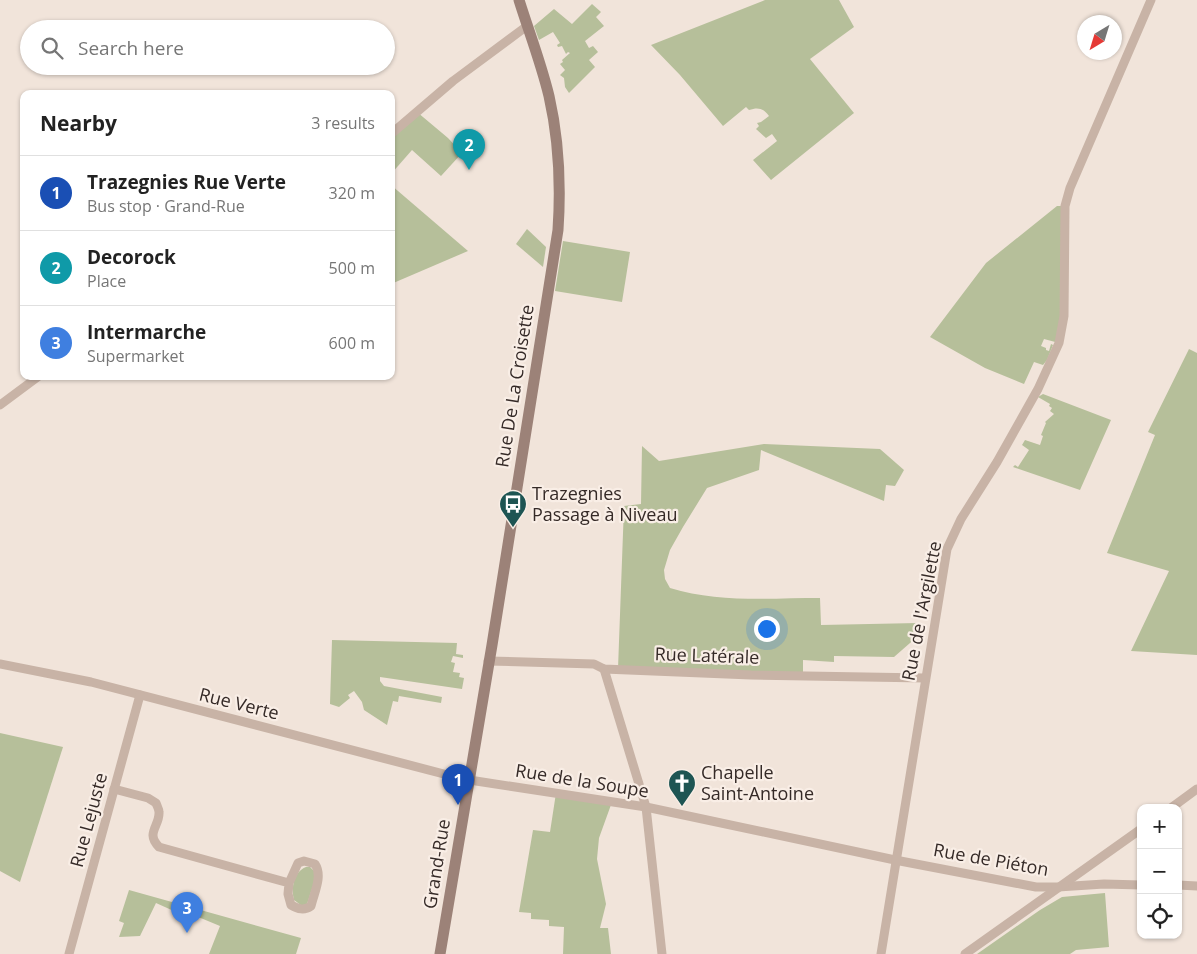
<!DOCTYPE html>
<meta charset="utf-8">
<style>
:root{--surface:#fff;--page:#f2f2f2;--text:#222;--muted:#767676;--line:#e0e0e0;--accent:#1e5553}
body{margin:0;font-family:"Open Sans",sans-serif;background:var(--page);color:var(--text)}
.controls{position:absolute;right:15px;bottom:15px;display:grid;overflow:hidden;border-radius:10px;box-shadow:0 1px 4px #0004}
.controls button{width:45px;height:45px;display:grid;place-items:center;padding:0;border:0;border-bottom:1px solid var(--line);background:var(--surface);color:var(--text);font:25px sans-serif}
.compass{position:absolute;left:1077px;top:15px;width:45px;height:45px;border-radius:50%;background:var(--surface);box-shadow:0 1px 4px #0004;rotate:218deg}
.you{position:absolute;left:766px;top:628px;width:18px;height:18px;margin:-12px;border:4px solid #fff;border-radius:50%;background:#1a73e8;box-shadow:0 0 0 8px #1a73e833}
.badge{display:grid;place-items:center;width:32px;height:32px;border-radius:50%;background:var(--accent);color:#fff;font-size:16px;font-weight:700}
.pin{position:absolute;translate:-50% -41px;filter:drop-shadow(0 1px 2px #0008)}
.pin::after{content:'';position:absolute;top:26px;width:18px;height:15px;background:inherit;clip-path:polygon(0 0,100% 0,50% 100%)}
.list{margin:0;padding:0;list-style:none}
h2{display:flex;justify-content:space-between;align-items:center;height:65px;margin:0;padding:0 20px;font-size:21px}
h2 small{font-size:16px;font-weight:400;color:var(--muted)}
.list li{display:grid;grid-template-columns:32px 1fr auto;gap:15px;align-items:center;box-sizing:border-box;height:75px;padding:0 20px;border-top:1px solid var(--line)}
.list b{display:block;font-size:19px;white-space:nowrap}
.list p{margin:0;font-size:16px;white-space:nowrap;color:var(--muted)}
.list em{font-size:16px;font-style:normal;color:var(--muted)}
.icon{flex:none;width:28px;height:28px;fill:none;stroke:currentColor;stroke-width:2;stroke-linecap:round;stroke-linejoin:round}
.map{position:relative;flex:none;width:1197px;height:954px;overflow:hidden}
.search{position:absolute;background:var(--surface);box-shadow:0 1px 4px #0004;left:20px;top:20px;width:375px;height:55px;display:flex;align-items:center;gap:12px;box-sizing:border-box;padding:0 18px;border-radius:28px;color:var(--muted);font-size:19px}
.panel{position:absolute;background:var(--surface);box-shadow:0 1px 4px #0004;left:20px;top:90px;width:375px;height:290px;border-radius:10px}
.map>svg:first-child{display:block}
.green{fill:#b6bf9a}
.lines{fill:none;stroke-linecap:round;stroke-linejoin:round}
.minor{stroke:#c8b3a6;stroke-width:9}
.secondary{stroke:#9c8278;stroke-width:11}
.labels{text-anchor:middle;stroke-width:4.5;stroke-linejoin:round;paint-order:stroke}
.street-label{font-size:18px;fill:#352a27;stroke:#f9eee6}
.poi-label{font-size:18px;fill:#352a27;stroke:#f9eee6;text-anchor:start}
</style>
<div class="map">
<svg width="1197" height="954" viewBox="0 0 1197 954">
<rect width="100%" height="100%" fill="#f1e4da"/>
<g class="green">
<path d="M765,0H839L854,27L810,59L854,113L771,180L753,160L777,141L772,134L766,138L756,129L759,126L757,123L761,122L769,116C763,108 758,107 749,110L746,107L723,126L680,75L651,45Z"/>
<path d="M592,4L601,12L596,17L604,26L585,41L589,48L593,46L598,52L589,60L595,67L569,93L565,87L564,78L560,75L565,70L560,64L563,62L562,60L570,53L568,52L566,54L562,46L558,47L557,45L560,43L553,32L539,40L534,26L554,9L572,24Z"/>
<path d="M417,112L448,138L462,153L441,176L412,150L391,174V134Z"/>
<path d="M391,185L468,251L391,284Z"/>
<path d="M1057,206H1065L1059,343L1044,339L1041,346L1046,348V350L1049,351L1051,344L1053,345L1047,360L1043,365L1034,362L1024,384L985,368L930,337L986,263Z"/>
<path d="M527,229L546,247L543,267L516,244Z"/>
<path d="M563,241L630,252L622,302L555,291Z"/>
<path d="M1189,349L1197,353V655L1131,651L1169,571L1107,553L1155,435L1148,432Z"/>
<path d="M1043,394L1111,420L1080,490L1013,467L1015,465L1018,467L1029,450L1022,445L1025,440L1040,445L1043,436L1041,435L1046,423L1045,422L1054,414L1050,411L1052,408L1049,406L1050,404L1038,397Z"/>
<path d="M764,444L880,449L904,470L895,486L886,485L884,501L761,450L759,470L707,488L683,527L670,550L664,570L665,579L670,588C718,603 770,598 820,598L821,625L918,623V636L894,657L834,656V662L803,660V676L618,669L624,506L641,504L642,446L659,461Z"/>
<path d="M332,640L457,643L456,654L463,655V658L453,656L451,662L455,663L453,672L460,673L459,677L464,678L462,689L380,677V681L384,686L442,697L441,703L399,696L398,702L393,701L387,725L364,710L362,702L354,691L348,695L350,698L339,707L330,704Z"/>
<path d="M0,733L63,747L20,882L0,871Z"/>
<path d="M556,793L612,802L599,838L597,859L606,904L600,928H608L611,954H563L564,927L549,926V920L531,919V913L519,912L533,830L550,832Z"/>
<path d="M306,867H310L314,871V883L307,904L302,906L294,900C291,889 293,872 306,867Z"/>
<path d="M129,890L301,938L296,954H209L220,926L191,914L190,916L177,910L176,912L156,903L140,936L119,937L124,923L119,921Z"/>
<path d="M1105,893L1109,947L1076,950L1070,954H977L1040,910L1062,897Z"/>
</g>
<g class="lines">
<g class="minor">
<path d="M391,134L453,81L527,26"/>
<path d="M0,405L39,376"/>
<path d="M488,661L594,664L604,669L751,675L925,678"/>
<path d="M0,664L91,682L463,779L646,807L895,860L1036,887H1058L1104,884L1141,885"/>
<path d="M604,669L646,807L662,954"/>
<path d="M114,789L148,798L156,803C157,806 159,809 159,812C160,826 145,833 159,847L289,883L298,863L304,861L315,864C323,876 314,893 311,906C304,911 298,909 291,905L288,894L289,883"/>
<path d="M1171,808L1197,789"/>
<path d="M1178,885L1197,886"/>
<path d="M69,954L140,695"/>
<path d="M881,954L947,549L961,519L997,462L1038,389L1059,343L1064,316L1065,206L1070,188L1151,0"/>
<path d="M965,954L1141,829"/>
</g>
<path class="secondary" d="M440,954L492,645L558,230C561,185 559,140 549,96C541,63 529,32 519,0"/>
</g>
<defs>
<g id="bus-pin" transform="scale(1.4375)"><path d="M0 17L-7.5 6A9.5 9.5 0 1 1 7.5 6Z" fill="#1e5553" stroke="#f9eee6"/><path d="M-5-6H5V4H4V6H2V4H-2V6H-4V4H-5ZM-3.5-4V0h7V-4ZM-3.5 1.2v1.5H-2V1.2ZM2 1.2v1.5H3.5V1.2Z" fill="#fff"/></g>
<g id="church-pin" transform="scale(1.4375)"><path d="M0 17L-7.5 6A9.5 9.5 0 1 1 7.5 6Z" fill="#1e5553" stroke="#f9eee6"/><path d="M-1.2-6h2.4v3.5h3.3v2.4h-3.3V6h-2.4V-.1h-3.3v-2.4h3.3Z" fill="#fff"/></g>
</defs>
<g fill-rule="evenodd">
<use href="#bus-pin" x="513" y="504"/>
<use href="#church-pin" x="682" y="783"/>
</g>
<g class="labels">
<g class="street-label">
<text transform="translate(515 386) rotate(-81)" y="6">Rue De La Croisette</text>
<text transform="translate(922 611) rotate(-79)" y="6">Rue de l'Argilette</text>
<text transform="translate(707 656) rotate(2)" y="6">Rue Latérale</text>
<text transform="translate(239 704) rotate(14)" y="6">Rue Verte</text>
<text transform="translate(582 781) rotate(9)" y="6">Rue de la Soupe</text>
<text transform="translate(89 820) rotate(-75)" y="6">Rue Lejuste</text>
<text transform="translate(991 860) rotate(10)" y="6">Rue de Piéton</text>
<text transform="translate(437 864) rotate(-81)" y="6">Grand-Rue</text>
</g>
<g class="poi-label">
<text x="532" y="500">Trazegnies<tspan x="532" dy="21">Passage à Niveau</tspan></text>
<text x="701" y="779">Chapelle<tspan x="701" dy="21">Saint-Antoine</tspan></text>
</g>
</g>
</svg>
<div class="controls">
<button>+</button>
<button>−</button>
<button><svg class="icon" aria-label="locate" viewBox="0 0 24 24"><circle cx="12" cy="12" r="6"/><path d="M12 2v4M12 18v4M2 12h4M18 12h4"/></svg></button>
</div>
<svg class="compass" viewBox="-18 -18 36 36"><path d="M0-13l5 13h-10z" fill="#e53935"/><path d="M0 13l5-13h-10z" fill="#767676"/></svg>
<div class="you"></div>
<div class="pin badge" style="left:458px;top:805px;background:#1a4fb4">1</div>
<div class="pin badge" style="left:469px;top:170px;background:#0f9aa8">2</div>
<div class="pin badge" style="left:187px;top:933px;background:#3f7fe0">3</div>
<div class="search"><svg class="icon" aria-label="search" viewBox="0 0 24 24"><circle cx="10" cy="10" r="6"/><path d="M15 15l6 6"/></svg>Search here</div>
<section class="panel">
<h2>Nearby<small>3 results</small></h2>
<ul class="list">
<li><span class="badge" style="background:#1a4fb4">1</span><div><b>Trazegnies Rue Verte</b><p>Bus stop · Grand-Rue</p></div><em>320 m</em></li>
<li><span class="badge" style="background:#0f9aa8">2</span><div><b>Decorock</b><p>Place</p></div><em>500 m</em></li>
<li><span class="badge" style="background:#3f7fe0">3</span><div><b>Intermarche</b><p>Supermarket</p></div><em>600 m</em></li>
</ul>
</section>
</div>
